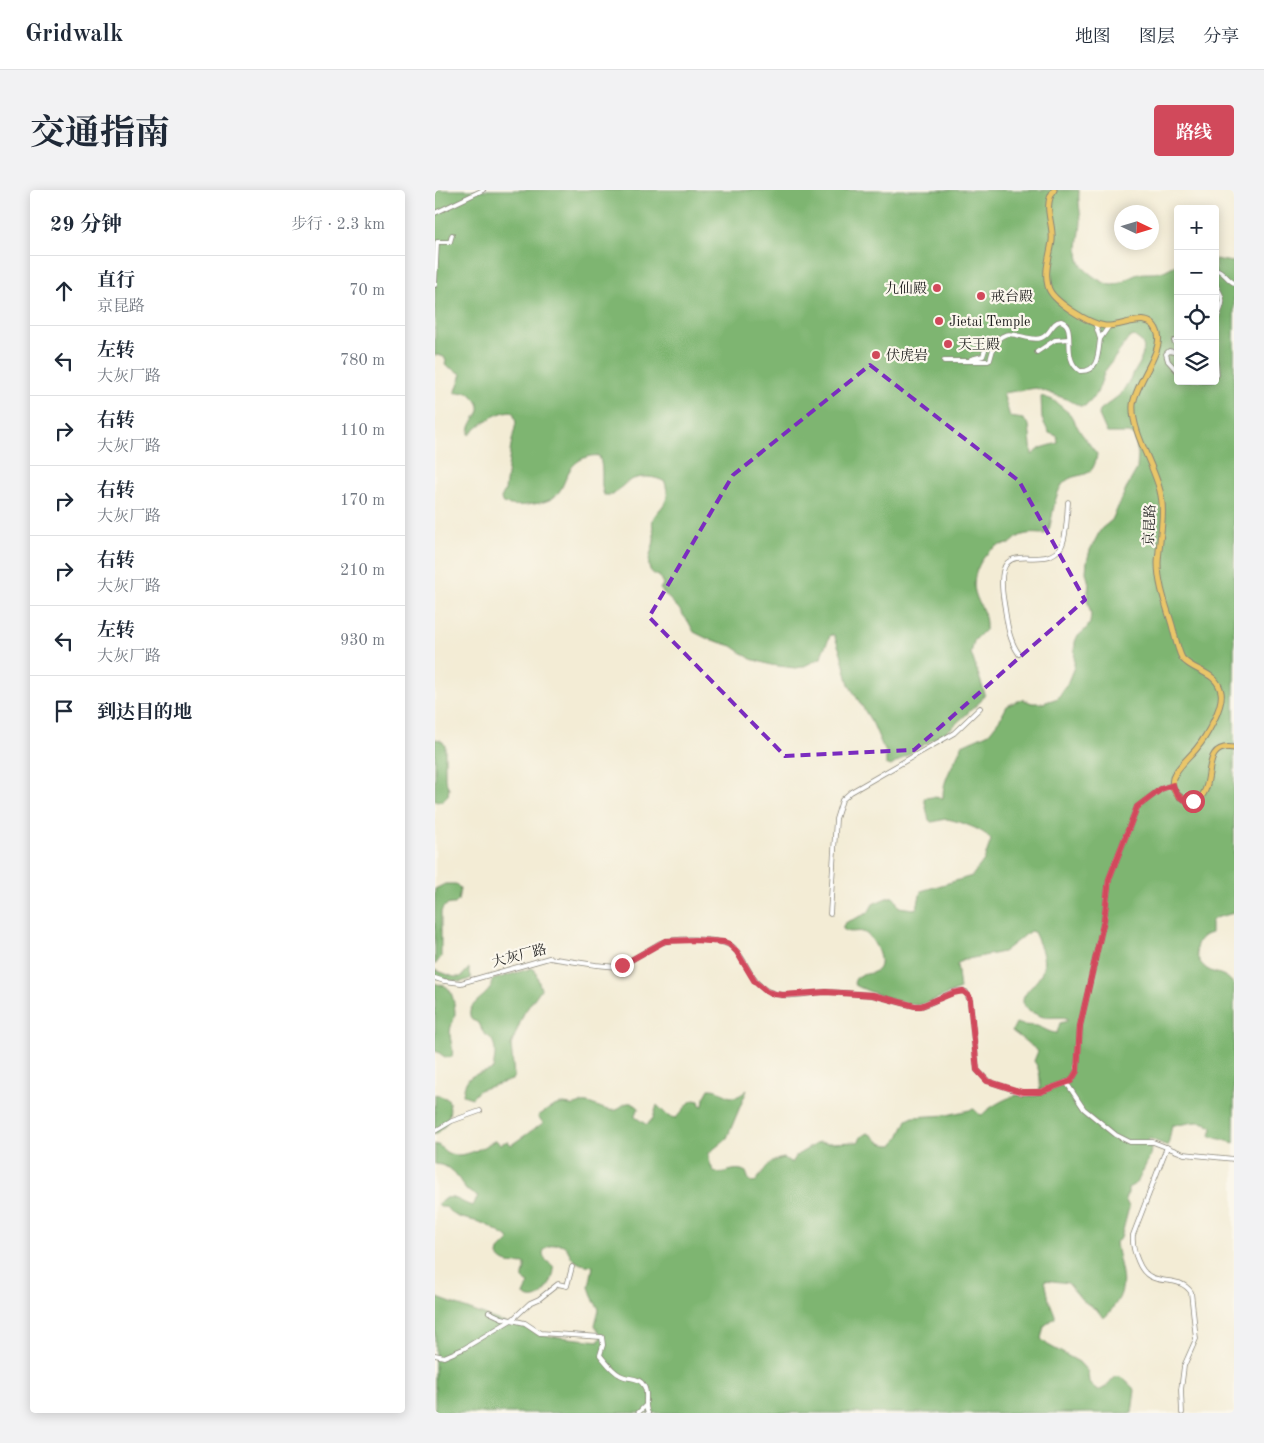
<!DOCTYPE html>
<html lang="zh">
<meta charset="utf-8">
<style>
:root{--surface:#fff;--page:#f2f2f3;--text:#1f2937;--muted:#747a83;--line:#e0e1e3;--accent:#d1495b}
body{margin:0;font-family:"Old Standard TT","Noto Serif SC",serif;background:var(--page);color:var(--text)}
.controls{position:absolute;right:15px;top:15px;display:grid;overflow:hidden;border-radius:5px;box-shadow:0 2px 12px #0003}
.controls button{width:45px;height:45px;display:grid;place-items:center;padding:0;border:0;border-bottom:1px solid var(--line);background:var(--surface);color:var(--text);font:25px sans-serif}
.compass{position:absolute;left:679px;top:15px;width:45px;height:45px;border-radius:50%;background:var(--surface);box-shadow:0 2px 12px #0003;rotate:94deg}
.stop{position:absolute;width:15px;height:15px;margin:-11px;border:4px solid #d1495b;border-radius:50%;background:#fff}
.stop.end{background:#d1495b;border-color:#fff;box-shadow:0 1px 5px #0008}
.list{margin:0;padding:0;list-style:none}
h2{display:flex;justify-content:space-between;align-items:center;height:65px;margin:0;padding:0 20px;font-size:21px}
h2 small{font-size:16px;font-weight:400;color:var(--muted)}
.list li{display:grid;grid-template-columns:32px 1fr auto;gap:15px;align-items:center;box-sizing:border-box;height:70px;padding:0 20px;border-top:1px solid var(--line)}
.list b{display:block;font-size:19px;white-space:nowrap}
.list p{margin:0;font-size:16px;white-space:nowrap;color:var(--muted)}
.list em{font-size:16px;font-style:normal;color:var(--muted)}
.icon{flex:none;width:28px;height:28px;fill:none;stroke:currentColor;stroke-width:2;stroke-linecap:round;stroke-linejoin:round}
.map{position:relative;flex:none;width:799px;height:1223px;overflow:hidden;border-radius:5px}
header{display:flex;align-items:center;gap:30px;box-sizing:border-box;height:70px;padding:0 25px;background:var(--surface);border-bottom:1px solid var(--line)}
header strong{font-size:24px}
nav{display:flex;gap:28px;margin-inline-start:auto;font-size:18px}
.intro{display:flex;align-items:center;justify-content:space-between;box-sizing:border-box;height:120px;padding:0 30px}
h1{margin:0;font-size:35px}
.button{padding:12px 22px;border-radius:5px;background:var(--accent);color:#fff;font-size:18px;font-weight:700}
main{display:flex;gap:30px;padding:0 30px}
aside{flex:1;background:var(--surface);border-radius:5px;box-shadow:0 2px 12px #0003}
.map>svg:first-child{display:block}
.forest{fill:#7eb571;stroke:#4d6846}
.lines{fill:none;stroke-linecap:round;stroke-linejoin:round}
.minor-casing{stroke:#888478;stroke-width:5.5}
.major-casing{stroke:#888478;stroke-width:7}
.minor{stroke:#fff;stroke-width:4}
.major{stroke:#eac669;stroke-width:5}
.route{stroke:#d1495b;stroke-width:6}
.marked{fill:none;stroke:#7b2cbf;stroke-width:4;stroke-dasharray:10 6;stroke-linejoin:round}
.poi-dot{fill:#d1495b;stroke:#fbf7ec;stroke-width:2}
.labels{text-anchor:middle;stroke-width:4.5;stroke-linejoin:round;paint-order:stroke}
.poi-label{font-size:14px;fill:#1c1c1c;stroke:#fbf7ec;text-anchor:start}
.street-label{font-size:14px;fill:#1c1c1c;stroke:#fbf7ec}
</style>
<header>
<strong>Gridwalk</strong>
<nav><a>地图</a><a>图层</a><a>分享</a></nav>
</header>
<div class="intro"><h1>交通指南</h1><a class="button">路线</a></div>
<main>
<aside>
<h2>29 分钟<small>步行 · 2.3 km</small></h2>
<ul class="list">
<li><svg class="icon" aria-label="ahead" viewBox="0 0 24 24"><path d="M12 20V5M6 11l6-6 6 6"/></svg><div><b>直行</b><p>京昆路</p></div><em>70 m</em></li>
<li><svg class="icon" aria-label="left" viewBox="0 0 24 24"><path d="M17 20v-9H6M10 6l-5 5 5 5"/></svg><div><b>左转</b><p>大灰厂路</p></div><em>780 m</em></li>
<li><svg class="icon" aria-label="right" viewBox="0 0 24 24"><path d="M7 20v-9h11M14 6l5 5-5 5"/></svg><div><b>右转</b><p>大灰厂路</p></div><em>110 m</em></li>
<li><svg class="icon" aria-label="right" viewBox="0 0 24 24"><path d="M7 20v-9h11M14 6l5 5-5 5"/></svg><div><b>右转</b><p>大灰厂路</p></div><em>170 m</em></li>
<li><svg class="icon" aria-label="right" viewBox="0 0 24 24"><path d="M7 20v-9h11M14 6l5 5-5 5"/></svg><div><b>右转</b><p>大灰厂路</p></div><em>210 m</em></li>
<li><svg class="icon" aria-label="left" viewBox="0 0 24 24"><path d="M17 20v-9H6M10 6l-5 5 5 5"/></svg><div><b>左转</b><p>大灰厂路</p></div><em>930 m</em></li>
<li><svg class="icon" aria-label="arrive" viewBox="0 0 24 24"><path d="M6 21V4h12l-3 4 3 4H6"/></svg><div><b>到达目的地</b></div></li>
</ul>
</aside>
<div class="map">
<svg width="799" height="1223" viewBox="0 0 799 1223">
<rect width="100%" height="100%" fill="#fbf7ec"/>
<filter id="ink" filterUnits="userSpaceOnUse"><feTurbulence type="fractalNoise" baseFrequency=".02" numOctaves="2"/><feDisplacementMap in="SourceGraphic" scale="10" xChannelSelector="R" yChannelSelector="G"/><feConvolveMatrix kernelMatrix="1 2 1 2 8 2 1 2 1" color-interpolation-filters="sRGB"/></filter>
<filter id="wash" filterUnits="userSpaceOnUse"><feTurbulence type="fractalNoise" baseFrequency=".0096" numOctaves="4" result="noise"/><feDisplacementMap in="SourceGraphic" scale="20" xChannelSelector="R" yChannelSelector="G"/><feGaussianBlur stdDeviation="1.12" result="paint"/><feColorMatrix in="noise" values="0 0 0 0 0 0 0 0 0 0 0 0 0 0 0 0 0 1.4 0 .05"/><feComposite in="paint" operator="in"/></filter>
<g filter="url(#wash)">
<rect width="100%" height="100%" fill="#f3ecd5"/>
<g class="forest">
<path d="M0,0H644C643,11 645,20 646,30C646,44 640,60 645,72C647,80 670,96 678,95C687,94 694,87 703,84C710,82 718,84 725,82C731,81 737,76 743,74V191H780V69L797,72L799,71V723L780,728L776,732V743C756,748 758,769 772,779C781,785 791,782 799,795V953L775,946L777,938C766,926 751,936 737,935L733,956L713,948L716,959L715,966L702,993L693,998V1003L690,1009L694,1017L693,1021L686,1048L681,1052C683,1075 695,1093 681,1113C677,1119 674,1125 668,1128L663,1121L647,1110L633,1093L610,1090L614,1110L620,1125V1128L609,1136L606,1149L613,1155L644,1172L653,1182L654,1192L662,1201C684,1195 674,1172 700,1200L697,1223H0V1107L68,1132L88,1136L104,1145L164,1151L166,1147L160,1135L164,1119L159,1111L154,1097L158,1076C153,1075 146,1075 142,1072C131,1067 136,1048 115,1056C111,1057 108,1060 108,1065C109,1070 115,1073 119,1077C120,1090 105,1118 89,1105L94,1093L88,1089C87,1083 91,1080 90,1074C80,1073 70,1076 63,1066L64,1060L74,1050L72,1047C64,1043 56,1036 47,1033C33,1028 20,1030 11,1017H5L3,1015C15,999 24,1013 38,1016L43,1006L31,1000L20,983L14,978L6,975L0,974V954C7,956 7,960 13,963C28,970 48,957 61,950L65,954L73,951L76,955L108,933L103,926C111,921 119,914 128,914C132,914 136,916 140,915C144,914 147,912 152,913C163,915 170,922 182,920C190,913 194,909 204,918L200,924V927L212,935L218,928L222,915L233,926L241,928L255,912L259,910L264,911L265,915L268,916L269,908L274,899C290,898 293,917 312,900L292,948L274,963C274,971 275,976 280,982C291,985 300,975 311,982L314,990L317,993L320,992C331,980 331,971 349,968L357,973L362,965L384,952L390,953L423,952L427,946L432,943C444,947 440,955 458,955L464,947L472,930L478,927L512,925L539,919L544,924L547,925C553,918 569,909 579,906C586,903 596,907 604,905C606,894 606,880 599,871L603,861L577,841L581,833C590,836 594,835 602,836C609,838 614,843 622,843L625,833L632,831V828C623,826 613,829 605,826C567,810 604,798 608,779C611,767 604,753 599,742L595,741L568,762L528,770L522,774L525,799C512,804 497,812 483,815C475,816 426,800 419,794C420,782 433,786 441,781C452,774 439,748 430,743C423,739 415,745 408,739V736L410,733L433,723L438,714L442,712L454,707H459L464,717L478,719L482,718L486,701L537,686L549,670L556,650C551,640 523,631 512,629C507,629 501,632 496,632L494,630L489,608L498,607L508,608C507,588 521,572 527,555L554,543L565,529L572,516L587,509L597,513H608L623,508L632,494L639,477L640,452L642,447L651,439L655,433L656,424L652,409L654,394L651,382L652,371L655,360L666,339L677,330L693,295L702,279L703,264L700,247L695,243H672L664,225L665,220L686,204L705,173L709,158L707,152L699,146L694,148L670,181L662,203L650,216H645L634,210L601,198L568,203L575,227L588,229L594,235L597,265L606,258L623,253L622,246L614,243L607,229L606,206L618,210L635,224L646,243L662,264C658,295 640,278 627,295C619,306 618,326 614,340L610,344C600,344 592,342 583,347C580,349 577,353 574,354C570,355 566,354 562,356C547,364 536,385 540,402C544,417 552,421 551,439L539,451L536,463L550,504L546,511L514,540L482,559L456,576L451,574V562L447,555L438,534L414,495L406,463L399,445H395C393,454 387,459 386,468L367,477L360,478L336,475L316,469L297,456L271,448L259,442L253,431L248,425L244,419L225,399L228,394L224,386C205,381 218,361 219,350C220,342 215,334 219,327C223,320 230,316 232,307C233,302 231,297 230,292C220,286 205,285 194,291C188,294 184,300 178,305H169C164,294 170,280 164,266C159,265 154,266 149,268C128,277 133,297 118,308C110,313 99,314 91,315C83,316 74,316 67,312L66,308L70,300L76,255L81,233L79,224L75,221C59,223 46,234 34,245C33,225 58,223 33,202L20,203L27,184L10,175L11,171L9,167L3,165L0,166Z"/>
<path d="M0,549L6,550L10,555V589L14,599L13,605L8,611H0Z"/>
<path d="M10,694H21L25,698L23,711L20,714C13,714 8,715 6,722V767L0,775V699Z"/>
<path d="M34,778V784L37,788L26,792L0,788V780L19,787H26Z"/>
<path d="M97,778L100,780L106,799L89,823L76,855L79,886L77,890L44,900L37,908L28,905C30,881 43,886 58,879C60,867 64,850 49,844L44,833L37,830C28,816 49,809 55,798C56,796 56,793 57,790Z"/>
<path d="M0,793C4,795 8,795 12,797C18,802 20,817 20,824C19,830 15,836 15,843C15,851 19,859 17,867C9,870 7,863 0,861Z"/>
<path d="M0,904L13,909C18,922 12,937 0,945Z"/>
</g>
</g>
<g filter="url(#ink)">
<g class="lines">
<g class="minor-casing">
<g id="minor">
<path d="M0,23L48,0"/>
<path d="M780,79C788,80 792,90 799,93"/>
<path d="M780,94C793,114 786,114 780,134"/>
<path d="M0,95L2,52H15L17,45"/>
<path d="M660,133L665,149L674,136"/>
<path d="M739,151L743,157"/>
<path d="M602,162L620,150L634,149"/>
<path d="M780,162L782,185L780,188"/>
<path d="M743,163L734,161L731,164L733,171L743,182"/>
<path d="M536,169L548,166L552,154"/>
<path d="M509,171H553L555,170C557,164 558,156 562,151C573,135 592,153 606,148C616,145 616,132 626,131C643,136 625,168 645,181C664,182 663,163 665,149"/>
<path d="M769,191H775"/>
<path d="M584,464C573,449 572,431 569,413C556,338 606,386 626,357C632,348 632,323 633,312"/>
<path d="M395,724L401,629L407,610L416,602L519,543L545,518"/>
<path d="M0,788L9,791L26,793L114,768L161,775L182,777L193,772L225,753C240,748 288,747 299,758C313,772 316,797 338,803C354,809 374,802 391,802C406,802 421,804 436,805C451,807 473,817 485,816C498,815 519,796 531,802L535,811L542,880L553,891L587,903L605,902L636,891L642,881L645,836L669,730L674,689L702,617L726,599L738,595"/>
<path d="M631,892L649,919L681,945L695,952H718L749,964L799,969"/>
<path d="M0,941L17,931L45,921"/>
<path d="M732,957L698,1045C697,1055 699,1062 703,1071C715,1102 741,1081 756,1102L761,1149L749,1176L746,1200L747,1223"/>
<path d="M54,1122L67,1128L90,1133L105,1143L167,1147L168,1155L165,1165C171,1172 177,1181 185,1185C193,1190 204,1186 209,1196C214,1204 208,1214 213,1223"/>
<path d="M0,1165L9,1167L28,1159L78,1129L95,1113L104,1109L123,1094L132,1096L137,1077"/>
<path d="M203,1223L210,1216"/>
</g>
</g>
<g class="major-casing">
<path id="major" d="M619,0C607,17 619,33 617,51C615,66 609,81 613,96C616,111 655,134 670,136C687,138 716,118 723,144C728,162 700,194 698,215C696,241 719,275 725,301C731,323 724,350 723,373C723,394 731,415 737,435C740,446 742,458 747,468C758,482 782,481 786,502C789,516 771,547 762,558C755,567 742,577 738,588C734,605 752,615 765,608C781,593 765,553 799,558"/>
</g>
<use href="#minor" class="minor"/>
<use href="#major" class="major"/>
</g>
</g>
<g class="lines" filter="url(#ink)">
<path class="route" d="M187,775L230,751L260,750L289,752L294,754L302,762L320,792L332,802L340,804L348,805L391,802L438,805L480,816H486L518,803L528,801L534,806L535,811L542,880L552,891L587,902H605L636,891L642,881L645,836L669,730L674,689L702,617L726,599L738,595C741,606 747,611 758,611"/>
</g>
<path class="marked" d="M435,175L584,291L650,410L479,560L350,566L214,427L298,285Z"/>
<g class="poi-dot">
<circle cx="502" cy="98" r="5"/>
<circle cx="546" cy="106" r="5"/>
<circle cx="504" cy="131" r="5"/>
<circle cx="513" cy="154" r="5"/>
<circle cx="441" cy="165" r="5"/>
</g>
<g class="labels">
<g class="poi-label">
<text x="492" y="103" text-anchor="end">九仙殿</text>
<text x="556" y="111">戒台殿</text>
<text x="514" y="136">Jietai Temple</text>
<text x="523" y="159">天王殿</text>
<text x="451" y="170">伏虎岩</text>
</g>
<g class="street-label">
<text transform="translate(714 335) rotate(-87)" y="5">京昆路</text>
<text transform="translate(84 765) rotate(-14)" y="5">大灰厂路</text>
</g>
</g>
</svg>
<div class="controls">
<button>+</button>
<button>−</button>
<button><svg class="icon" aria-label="locate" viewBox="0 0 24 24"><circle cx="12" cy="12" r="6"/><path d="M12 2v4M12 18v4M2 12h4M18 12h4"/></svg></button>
<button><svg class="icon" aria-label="layers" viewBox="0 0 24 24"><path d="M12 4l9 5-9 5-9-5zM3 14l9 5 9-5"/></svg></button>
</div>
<svg class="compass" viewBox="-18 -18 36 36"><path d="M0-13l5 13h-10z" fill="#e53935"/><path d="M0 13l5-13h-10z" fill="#747a83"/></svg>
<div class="stop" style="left:758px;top:611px"></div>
<div class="stop end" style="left:187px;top:775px"></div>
</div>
</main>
